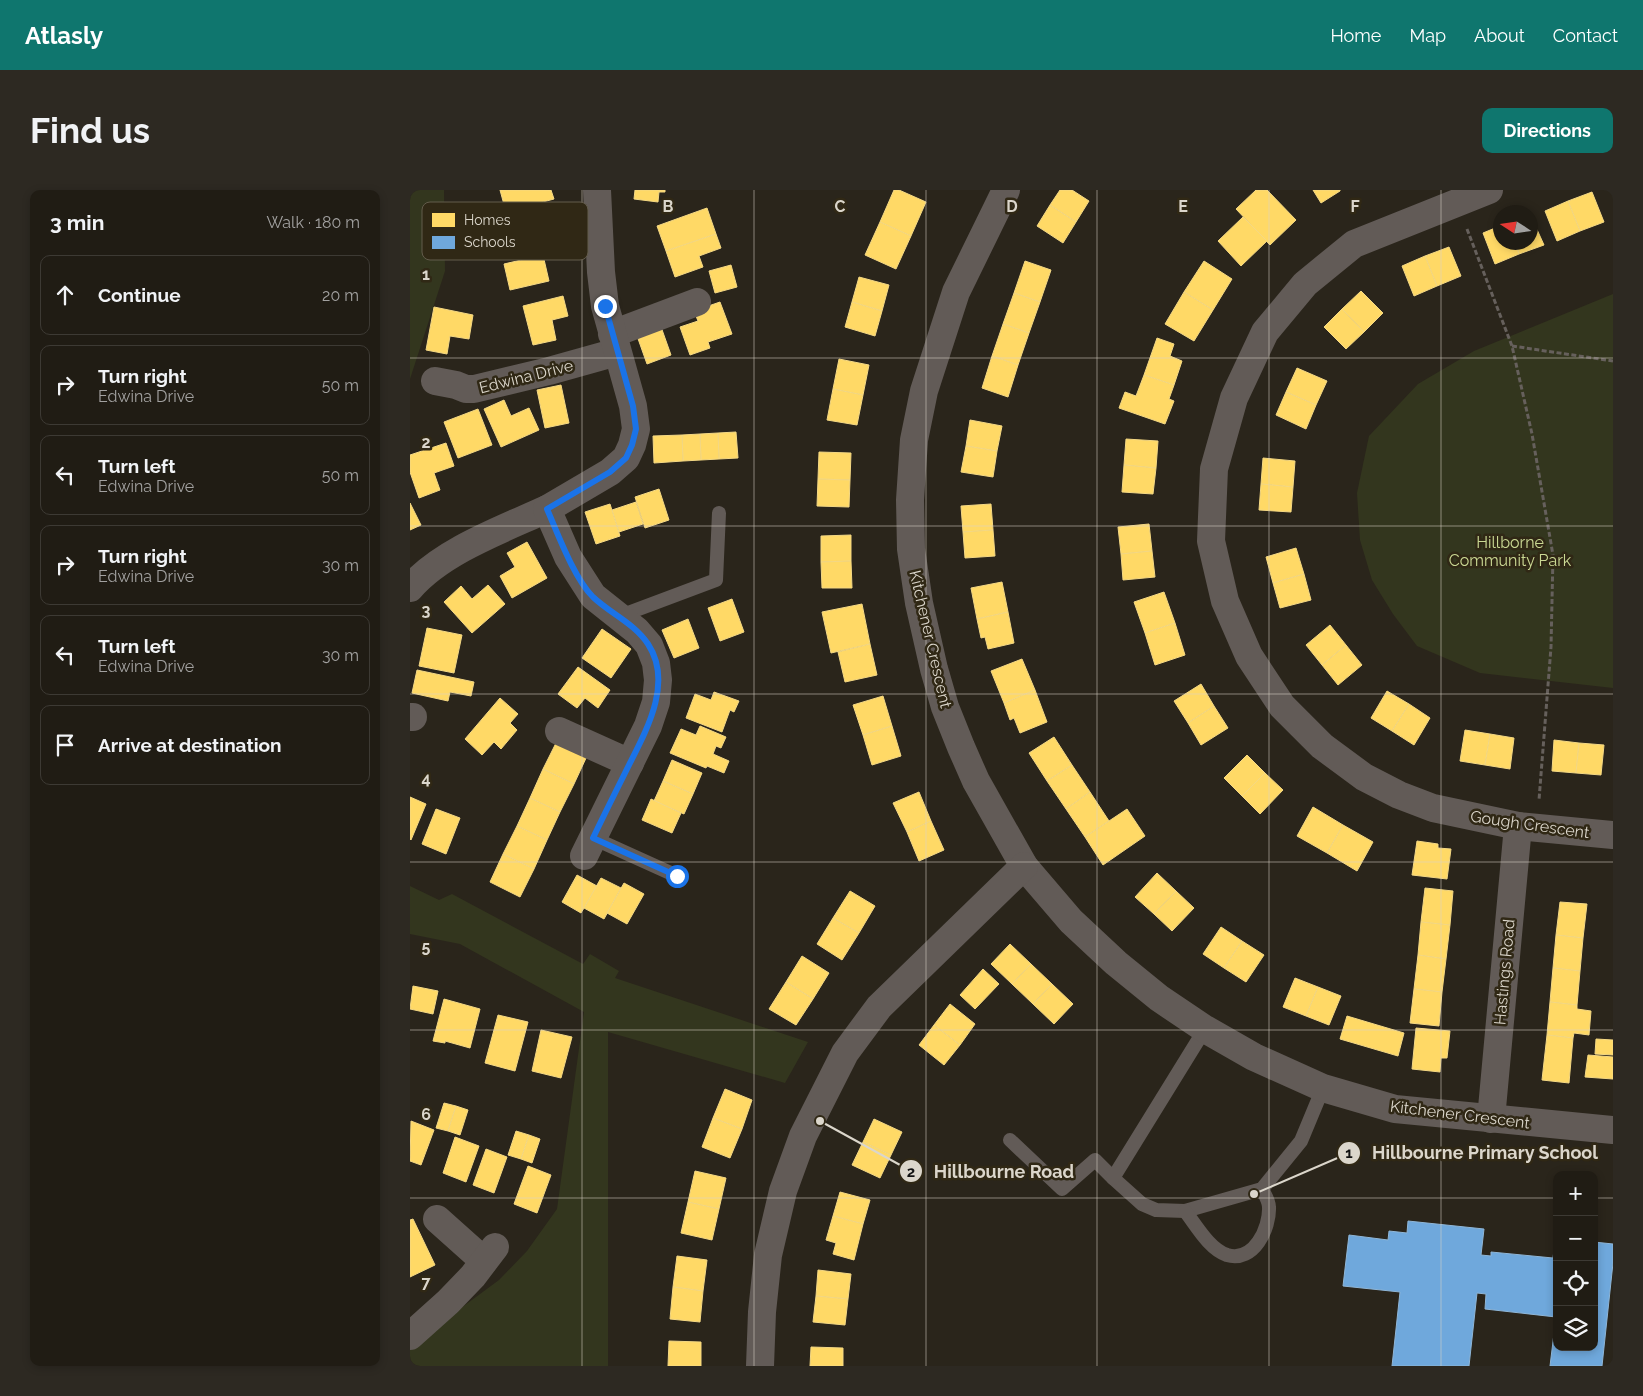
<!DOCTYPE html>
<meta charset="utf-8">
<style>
:root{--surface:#201c14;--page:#2d2922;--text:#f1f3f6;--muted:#a2a1a0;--line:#3d3a34;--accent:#0f766e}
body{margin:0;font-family:Raleway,sans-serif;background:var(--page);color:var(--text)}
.controls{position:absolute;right:15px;bottom:15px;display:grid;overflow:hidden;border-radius:10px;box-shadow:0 2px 8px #0003}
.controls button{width:45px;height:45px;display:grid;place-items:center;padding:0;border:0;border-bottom:1px solid var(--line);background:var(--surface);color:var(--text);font:25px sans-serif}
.compass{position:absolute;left:1083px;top:15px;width:45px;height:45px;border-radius:50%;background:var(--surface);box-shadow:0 2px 8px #0003;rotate:282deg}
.stop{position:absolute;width:15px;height:15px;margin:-11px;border:4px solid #1a73e8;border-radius:50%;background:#fff}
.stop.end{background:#1a73e8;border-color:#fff;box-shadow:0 1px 5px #0008}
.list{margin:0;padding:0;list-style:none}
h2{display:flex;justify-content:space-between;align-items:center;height:65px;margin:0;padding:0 20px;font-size:21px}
h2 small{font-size:16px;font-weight:400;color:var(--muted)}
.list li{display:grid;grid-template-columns:32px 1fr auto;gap:15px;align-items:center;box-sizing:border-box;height:80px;margin:0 10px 10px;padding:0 10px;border:1px solid var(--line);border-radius:10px}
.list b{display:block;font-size:19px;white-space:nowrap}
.list p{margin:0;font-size:16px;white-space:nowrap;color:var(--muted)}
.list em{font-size:16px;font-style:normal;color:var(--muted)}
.icon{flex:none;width:28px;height:28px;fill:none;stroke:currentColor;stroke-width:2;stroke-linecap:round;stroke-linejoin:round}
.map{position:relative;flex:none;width:1203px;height:1176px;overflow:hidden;border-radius:10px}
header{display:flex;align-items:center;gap:30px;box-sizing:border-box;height:70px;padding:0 25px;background:var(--accent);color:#fff}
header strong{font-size:24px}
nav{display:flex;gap:28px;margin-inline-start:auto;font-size:18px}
.intro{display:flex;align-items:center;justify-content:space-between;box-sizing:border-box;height:120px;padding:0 30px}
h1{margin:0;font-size:35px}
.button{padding:12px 22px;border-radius:10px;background:var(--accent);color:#fff;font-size:18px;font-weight:700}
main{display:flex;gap:30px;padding:0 30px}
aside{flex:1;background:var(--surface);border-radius:10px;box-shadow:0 2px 8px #0003}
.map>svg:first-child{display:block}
.green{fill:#33361e}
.homes{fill:#ffd966;stroke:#f4d884}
.schools{fill:#6fa8dc;stroke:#8fb6d7}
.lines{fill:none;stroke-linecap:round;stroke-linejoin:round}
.path{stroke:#66605c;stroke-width:3;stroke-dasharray:5 2.5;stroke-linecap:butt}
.lane{stroke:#625b57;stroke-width:14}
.street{stroke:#625b57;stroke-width:28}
.route{stroke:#1a73e8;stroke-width:6}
.grid{fill:none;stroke:#dbd6cb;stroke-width:1;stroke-opacity:0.55}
.labels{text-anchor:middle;stroke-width:5;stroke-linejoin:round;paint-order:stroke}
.street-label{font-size:16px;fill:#dbd6cb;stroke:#302815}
.park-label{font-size:16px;fill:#cbd994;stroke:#302815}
.key{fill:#302815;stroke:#635c4c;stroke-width:1}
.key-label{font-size:14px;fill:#dbd6cb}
.grid-label{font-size:16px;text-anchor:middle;font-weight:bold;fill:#dbd6cb;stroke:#302815;stroke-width:5;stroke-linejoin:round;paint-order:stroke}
.leader{fill:none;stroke:#dbd6cb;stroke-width:2}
.callout-dot{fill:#dbd6cb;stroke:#302815;stroke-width:2}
.mark-label{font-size:15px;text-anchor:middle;font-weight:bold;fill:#111}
.callout-label{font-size:18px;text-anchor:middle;font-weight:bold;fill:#dbd6cb;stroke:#302815;stroke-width:5;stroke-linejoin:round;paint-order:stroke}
</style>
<header>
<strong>Atlasly</strong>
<nav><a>Home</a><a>Map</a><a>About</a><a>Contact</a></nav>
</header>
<div class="intro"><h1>Find us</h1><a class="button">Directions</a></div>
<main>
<aside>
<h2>3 min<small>Walk · 180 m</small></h2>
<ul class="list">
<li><svg class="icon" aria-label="ahead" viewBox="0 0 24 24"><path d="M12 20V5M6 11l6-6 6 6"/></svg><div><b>Continue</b></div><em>20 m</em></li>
<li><svg class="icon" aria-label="right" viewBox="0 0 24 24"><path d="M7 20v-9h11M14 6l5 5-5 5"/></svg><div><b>Turn right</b><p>Edwina Drive</p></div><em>50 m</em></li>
<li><svg class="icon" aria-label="left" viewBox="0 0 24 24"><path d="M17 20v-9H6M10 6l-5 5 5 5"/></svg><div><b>Turn left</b><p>Edwina Drive</p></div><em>50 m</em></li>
<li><svg class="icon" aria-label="right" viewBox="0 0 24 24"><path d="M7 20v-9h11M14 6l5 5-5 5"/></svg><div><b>Turn right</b><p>Edwina Drive</p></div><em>30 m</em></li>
<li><svg class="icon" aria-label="left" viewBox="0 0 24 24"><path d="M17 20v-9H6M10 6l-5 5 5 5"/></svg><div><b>Turn left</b><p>Edwina Drive</p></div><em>30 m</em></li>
<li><svg class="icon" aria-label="arrive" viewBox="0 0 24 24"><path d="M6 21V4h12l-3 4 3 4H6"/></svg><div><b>Arrive at destination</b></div></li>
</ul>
</aside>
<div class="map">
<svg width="1203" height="1176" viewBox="0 0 1203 1176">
<rect width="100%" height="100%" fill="#2a251b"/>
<g class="green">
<path d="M0,0H34L35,81L0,189Z"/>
<path d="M1203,104V498L1070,483L1007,456L983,424L962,390L950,350L947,303L959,246L1008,194L1064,161Z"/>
<path d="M0,696L29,710L42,704L173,774L180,764L209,781L205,788L398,852L375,893L198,842V1176H0V1154L5,1152L89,1090L117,1061L147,1019L174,822L50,754L0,744Z"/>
</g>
<g class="homes">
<path d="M90,0H141L144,9L96,22Z"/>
<path d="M225,0H255V2H249L248,12L224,9Z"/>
<path d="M484,0H489L516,12L501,46L470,32Z"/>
<path d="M650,0H662L679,11L666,32L640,15Z"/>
<path d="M846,0H857L886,30L860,55L826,19Z"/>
<path d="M903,0H930V1L911,13Z"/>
<path d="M1182,2L1194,32L1170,41L1158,11Z"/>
<path d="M1158,11L1170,41L1147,51L1135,21Z"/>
<path d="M640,15L666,32L653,53L627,36Z"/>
<path d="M297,18L306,44L256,61L247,36Z"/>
<path d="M1120,24L1134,55L1109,64L1105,52H1120Z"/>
<path d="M833,27L857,51L831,76L808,51Z"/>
<path d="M470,32L501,46L486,79L455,65Z"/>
<path d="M1090,36V52H1105L1109,64L1085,74L1073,43Z"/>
<path d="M306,44L311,58L289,66L293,77L265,87L256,61Z"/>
<path d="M1039,57L1051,86L1027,96L1015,66Z"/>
<path d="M133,65L139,91L100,100L94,74Z"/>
<path d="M1015,66L1027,96L1004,106L992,76Z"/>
<path d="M615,71L641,80L630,112L604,103Z"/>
<path d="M794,71L822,89L803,120L774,102Z"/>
<path d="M321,75L327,97L305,103L299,81Z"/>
<path d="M449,87L479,95L472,121L442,112Z"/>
<path d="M951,101L973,123L954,142L932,119Z"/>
<path d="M774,102L803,120L784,151L755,134Z"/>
<path d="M604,103L630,112L619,143L593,134Z"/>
<path d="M153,106L158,126L142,130L146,150L123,155L113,116Z"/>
<path d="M310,112L322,144L298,152L300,158L280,165L270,137L288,131L284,121Z"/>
<path d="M442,112L472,121L465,146L435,137Z"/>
<path d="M24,117L63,125L59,149L40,146L37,164L16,160Z"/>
<path d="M932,119L954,142L936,159L914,137Z"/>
<path d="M250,134L261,165L237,174L226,143Z"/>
<path d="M593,134L619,143L608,175L582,166Z"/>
<path d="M747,148L764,154L760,166L772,171L764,195L734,185Z"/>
<path d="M582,166L608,175L598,207L572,198Z"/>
<path d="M429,169L459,175L453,205L423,199Z"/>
<path d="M887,178L917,191L906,215L876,202Z"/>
<path d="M734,185L764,195L759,209L764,211L755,234L709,218L715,202L726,206Z"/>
<path d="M151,195L159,233L135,238L127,200Z"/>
<path d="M423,199L453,205L447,235L417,230Z"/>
<path d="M876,202L906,215L896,239L866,225Z"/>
<path d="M94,210L101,226L119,218L129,240L91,257L74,219Z"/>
<path d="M68,219L82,255L48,268L34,232Z"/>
<path d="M560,230L592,236L587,261L556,256Z"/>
<path d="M326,242L328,268L309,269L308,243Z"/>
<path d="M308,243L309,269L291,270L290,244Z"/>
<path d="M290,244L291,270L273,271L272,245Z"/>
<path d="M272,245L273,271L244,273L243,246Z"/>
<path d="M716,249L748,251L746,278L714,275Z"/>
<path d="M36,253L44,276L24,283L30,300L9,308L0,282V265Z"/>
<path d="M556,256L587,261L583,287L551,282Z"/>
<path d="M409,262L441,263L440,290L408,289Z"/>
<path d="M853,268L885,271L883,297L851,294Z"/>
<path d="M714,275L746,278L743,304L712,302Z"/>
<path d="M408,289L440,290L439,317L407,316Z"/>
<path d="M851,294L883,297L881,322L849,320Z"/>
<path d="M249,299L259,330L235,338L225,307Z"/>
<path d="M226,312L233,334L209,342L202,320Z"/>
<path d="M0,313L11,335L0,340Z"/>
<path d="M200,314L210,346L186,354L175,322Z"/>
<path d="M581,314L583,340L553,342L551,316Z"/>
<path d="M739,334L742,361L711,364L708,337Z"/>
<path d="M583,340L585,366L555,368L553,342Z"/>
<path d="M441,345V371L411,372V346Z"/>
<path d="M117,352L137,388L102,408L90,386L105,377L97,363Z"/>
<path d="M886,358L894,384L863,393L856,367Z"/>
<path d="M742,361L745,387L713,390L711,364Z"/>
<path d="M441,371L442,398H412L411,372Z"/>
<path d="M894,384L901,410L870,418L863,393Z"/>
<path d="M592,392L598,422L567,429L561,398Z"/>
<path d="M78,395L95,414L62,443L34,412L51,396L62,409Z"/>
<path d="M754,402L765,433L735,443L724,412Z"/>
<path d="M322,409L334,442L310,451L298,418Z"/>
<path d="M452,414L460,454L421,463L412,422Z"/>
<path d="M598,422L604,453L578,459L575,447L571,448L567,429Z"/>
<path d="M278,429L289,458L264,468L252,440Z"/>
<path d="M765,433L775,465L745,475L735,443Z"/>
<path d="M920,435L936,455L912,475L896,455Z"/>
<path d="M17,438L52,445L44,483L9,476Z"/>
<path d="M192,439L221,459L201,488L172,468Z"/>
<path d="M460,454L467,485L435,492L428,462Z"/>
<path d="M936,455L952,475L928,495L912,475Z"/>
<path d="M612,469L625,500L594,513L581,481Z"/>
<path d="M168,477L200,500L188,518L175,508L167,518L148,504Z"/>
<path d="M7,480L64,492L61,506L40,502L38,511L2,503Z"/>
<path d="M791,494L804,516L778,533L764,511Z"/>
<path d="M625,500L637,532L610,543L604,528L600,530L594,513Z"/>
<path d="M977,501L999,514L982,541L961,528Z"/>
<path d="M304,502L329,511L324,522L320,520L312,542L276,528L285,504L301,510Z"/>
<path d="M473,506L482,536L453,545L443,515Z"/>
<path d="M90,508L108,524L100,533L107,540L91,559L84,552L72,565L55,549Z"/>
<path d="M999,514L1020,528L1004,555L982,541Z"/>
<path d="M804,516L818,538L791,555L778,533Z"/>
<path d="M290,536L316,547L311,558L306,556L303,564L319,571L314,583L297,576L296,578L260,563L271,539L286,545Z"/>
<path d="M482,536L491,566L462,575L453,545Z"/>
<path d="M1055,540L1080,544L1075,575L1050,571Z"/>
<path d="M1080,544L1104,548L1100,579L1075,575Z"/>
<path d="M644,547L662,575L637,591L619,563Z"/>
<path d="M1144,550L1169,553L1166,583L1142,581Z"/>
<path d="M147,551L177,566L164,594L133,579Z"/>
<path d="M1169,553L1194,555L1191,585L1166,583Z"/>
<path d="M837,565L855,583L832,606L814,588Z"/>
<path d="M262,570L292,583L283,604L253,591Z"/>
<path d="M662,575L680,602L656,619L637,591Z"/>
<path d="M133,579L164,594L150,622L120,608Z"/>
<path d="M855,583L873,600L850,624L832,606Z"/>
<path d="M253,591L283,604L274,624L244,611Z"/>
<path d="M509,602L521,631L497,642L483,613Z"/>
<path d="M680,602L699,631L675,647L656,619Z"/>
<path d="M0,607L16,614L1,650L0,649Z"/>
<path d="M120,608L150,622L137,650L107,636Z"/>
<path d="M241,609L271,623L262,643L232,630Z"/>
<path d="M903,617L933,635L917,663L887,646Z"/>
<path d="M26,619L50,628L36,664L12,654Z"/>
<path d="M717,619L735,646L693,675L675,647Z"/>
<path d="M521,631L534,660L509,671L497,642Z"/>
<path d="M933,635L963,652L947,681L917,663Z"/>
<path d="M107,636L137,650L124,679L93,664Z"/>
<path d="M1007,651L1028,654V658L1041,659L1037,689L1002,685Z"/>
<path d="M93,664L124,679L110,707L80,692Z"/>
<path d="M747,683L766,701L744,724L725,707Z"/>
<path d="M167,685L187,696L171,723L152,712Z"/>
<path d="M191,688L211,698L194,729L174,718Z"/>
<path d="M214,693L234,704L217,734L197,723Z"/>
<path d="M1015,698L1043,701L1040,735L1011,732Z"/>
<path d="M440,701L465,716L449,743L423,728Z"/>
<path d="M766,701L784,718L762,741L744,724Z"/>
<path d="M1150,712L1177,714L1173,748L1146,745Z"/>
<path d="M423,728L449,743L432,770L407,754Z"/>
<path d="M1011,732L1040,735L1036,769L1008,765Z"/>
<path d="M811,737L832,751L814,778L793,764Z"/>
<path d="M1146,745L1173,748L1170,781L1143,778Z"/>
<path d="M832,751L854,765L836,792L814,778Z"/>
<path d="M600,754L621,774L602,794L581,774Z"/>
<path d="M1008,765L1036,769L1032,802L1004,799Z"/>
<path d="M392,766L419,783L403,809L376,792Z"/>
<path d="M621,774L642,794L623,814L602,794Z"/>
<path d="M1143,778L1170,781L1167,815L1140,812Z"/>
<path d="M573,779L589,794L565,819L550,805Z"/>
<path d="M885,788L908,797L896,826L873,817Z"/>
<path d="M376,792L403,809L386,835L359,819Z"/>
<path d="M642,794L663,814L644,834L623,814Z"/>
<path d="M3,796L28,801L23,824L0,819Z"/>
<path d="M908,797L931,806L919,835L896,826Z"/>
<path d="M1004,799L1032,802L1029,836L1000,833Z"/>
<path d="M34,809L70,819L60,858L35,851V853L23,851Z"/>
<path d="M1140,812L1167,815V819L1181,821L1179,845L1164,843L1163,848L1137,845Z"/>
<path d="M540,814L565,834L550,855L524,835Z"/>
<path d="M88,825L118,832L105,881L75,873Z"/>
<path d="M937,826L994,843L988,866L930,849Z"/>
<path d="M524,835L550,855L534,875L509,855Z"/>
<path d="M1006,838L1040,841L1037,868H1031L1030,882L1002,879Z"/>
<path d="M131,840L162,847L151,888L122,881Z"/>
<path d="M1137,845L1163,848L1159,893L1132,890Z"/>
<path d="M1186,849L1203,850V865L1185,864Z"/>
<path d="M1178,865L1203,867V889L1175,887Z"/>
<path d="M315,899L342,910L332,939L303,928Z"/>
<path d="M34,913L46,916L38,941L26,938Z"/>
<path d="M46,916L58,920L50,945L38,941Z"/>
<path d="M303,928L332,939L320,968L292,957Z"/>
<path d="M464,929L492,942L481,965L453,952Z"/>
<path d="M1,931L24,940L11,975L0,971Z"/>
<path d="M106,941L119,945L111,969L98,965Z"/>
<path d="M119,945L130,949L122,973L111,969Z"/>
<path d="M45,947L69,956L56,992L33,983Z"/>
<path d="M453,952L481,965L470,988L442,975Z"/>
<path d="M76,959L97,967L84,1003L63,995Z"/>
<path d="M118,976L141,985L127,1023L104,1014Z"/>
<path d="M285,981L316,988L309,1019L278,1012Z"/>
<path d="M430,1002L460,1010L453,1034L423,1026Z"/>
<path d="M278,1012L309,1019L302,1050L271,1043Z"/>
<path d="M423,1026L453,1034L444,1070L423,1064L426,1053L416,1050Z"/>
<path d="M3,1029L25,1075L0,1087V1030Z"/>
<path d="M267,1066L297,1070L293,1101L263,1097Z"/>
<path d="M408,1080L441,1084L438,1109L406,1106Z"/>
<path d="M263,1097L293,1101L290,1132L260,1129Z"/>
<path d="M406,1106L438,1109L435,1135L403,1132Z"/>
<path d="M259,1151L291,1152V1176H258Z"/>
<path d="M401,1157L433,1158V1176H400Z"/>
</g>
<path class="schools" d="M998,1031L1074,1039L1071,1065L1081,1066V1062L1143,1068L1144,1060L1147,1061V1157H1184V1052L1203,1054V1073L1192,1176H1140L1146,1127L1075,1119L1076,1104L1067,1103L1059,1176H982L990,1102L933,1096L939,1045L978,1050L979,1041L997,1043Z"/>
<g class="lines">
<g class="path">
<path d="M1057,39L1102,156L1122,244L1143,365L1141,457L1129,610"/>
<path d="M1102,156L1203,171"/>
</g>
<g class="lane">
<path d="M210,426L306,390L309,323"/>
<path d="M183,648L267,686"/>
<path d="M600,950L652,999L685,970L703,988L732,1014L746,1020L775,1021L852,999L891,951L913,898"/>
<path d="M703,988L795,839"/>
<path d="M775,1021C786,1035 799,1059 817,1065C844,1073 860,1038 859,1017C859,1011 855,1005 852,999"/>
</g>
<g class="street">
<path d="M596,0L546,102L514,201L504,250L500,310L501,359L509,413L524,479L535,517L551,557L566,591L614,676L661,731L706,773L749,808L795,839L844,867L913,898L985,919L1203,940"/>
<path d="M1079,0L944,54L895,94L855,142L824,208L804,279L801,351L815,411L839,466L872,516L912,556L954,587L989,605L1023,618L1108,636L1203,645"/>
<path d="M202,144L287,112"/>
<path d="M25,191L46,195L56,199H64L139,181L207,162"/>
<path d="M0,398C32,361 93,339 137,319"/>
<path d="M0,527H3"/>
<path d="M149,541L220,573"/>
<path d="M174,666L238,536L246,512L248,490L246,473L239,455L227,441L183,406L158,367L137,319L200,282L216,268L222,255L226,239L223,216L195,116L191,82L187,0"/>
<path d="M1081,929L1108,636"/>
<path d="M27,1029L74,1071"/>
<path d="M0,1146L38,1112L63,1086L85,1057"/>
<path d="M350,1176L352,1122L358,1065L373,1001L393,946L435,863L469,817L614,676"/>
</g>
</g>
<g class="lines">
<path class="route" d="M195,116L223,216L226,239L222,255L216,268L200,282L137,319C148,344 164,388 183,407C201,424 224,433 238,454C265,495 233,546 215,583C204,605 193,627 183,648L267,686"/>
</g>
<path class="grid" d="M172,0V1176M344,0V1176M516,0V1176M687,0V1176M859,0V1176M1031,0V1176M0,168H1203M0,336H1203M0,504H1203M0,672H1203M0,840H1203M0,1008H1147M1184,1008H1203"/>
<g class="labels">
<g class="street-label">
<text transform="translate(116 186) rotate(-14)" y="6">Edwina Drive</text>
<text transform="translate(521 449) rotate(77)" y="6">Kitchener Crescent</text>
<text transform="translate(1120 634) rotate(8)" y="6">Gough Crescent</text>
<text transform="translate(1094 782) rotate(-85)" y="6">Hastings Road</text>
<text transform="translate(1050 924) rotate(7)" y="6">Kitchener Crescent</text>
</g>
<g class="park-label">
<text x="1100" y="358">Hillborne<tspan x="1100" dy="18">Community Park</tspan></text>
</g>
</g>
<rect x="12" y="12" width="166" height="58" rx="8" class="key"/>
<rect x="22" y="23" width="23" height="14" fill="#ffd966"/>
<rect x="22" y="46" width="23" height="13" fill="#6fa8dc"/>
<g class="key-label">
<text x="54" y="35">Homes</text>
<text x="54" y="57">Schools</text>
</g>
<g class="grid-label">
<text x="258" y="22">B</text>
<text x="430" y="22">C</text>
<text x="602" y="22">D</text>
<text x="773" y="22">E</text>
<text x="945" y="22">F</text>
<text x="16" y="90">1</text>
<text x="16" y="258">2</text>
<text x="16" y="426">3</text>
<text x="16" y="594">4</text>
<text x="16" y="762">5</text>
<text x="16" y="930">6</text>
<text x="16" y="1098">7</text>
</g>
<path class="leader" d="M844 1004L939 963M410 931L501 981"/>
<g class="callout-dot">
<circle cx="844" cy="1004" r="5"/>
<circle cx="410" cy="931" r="5"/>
<circle cx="939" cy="963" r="12"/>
<circle cx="501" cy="981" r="12"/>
</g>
<g class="mark-label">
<text x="939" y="968">1</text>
<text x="501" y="987">2</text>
</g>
<g class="callout-label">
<text x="1075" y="969">Hillbourne Primary School</text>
<text x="594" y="988">Hillbourne Road</text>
</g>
</svg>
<div class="controls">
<button>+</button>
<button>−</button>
<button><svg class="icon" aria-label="locate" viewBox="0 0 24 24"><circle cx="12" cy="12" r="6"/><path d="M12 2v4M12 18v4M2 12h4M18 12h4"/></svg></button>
<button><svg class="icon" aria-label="layers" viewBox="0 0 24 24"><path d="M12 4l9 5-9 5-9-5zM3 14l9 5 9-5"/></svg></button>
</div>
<svg class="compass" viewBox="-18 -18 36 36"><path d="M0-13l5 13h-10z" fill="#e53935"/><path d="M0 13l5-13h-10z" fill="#a2a1a0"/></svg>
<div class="stop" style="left:267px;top:686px"></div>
<div class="stop end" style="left:195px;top:116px"></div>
</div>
</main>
